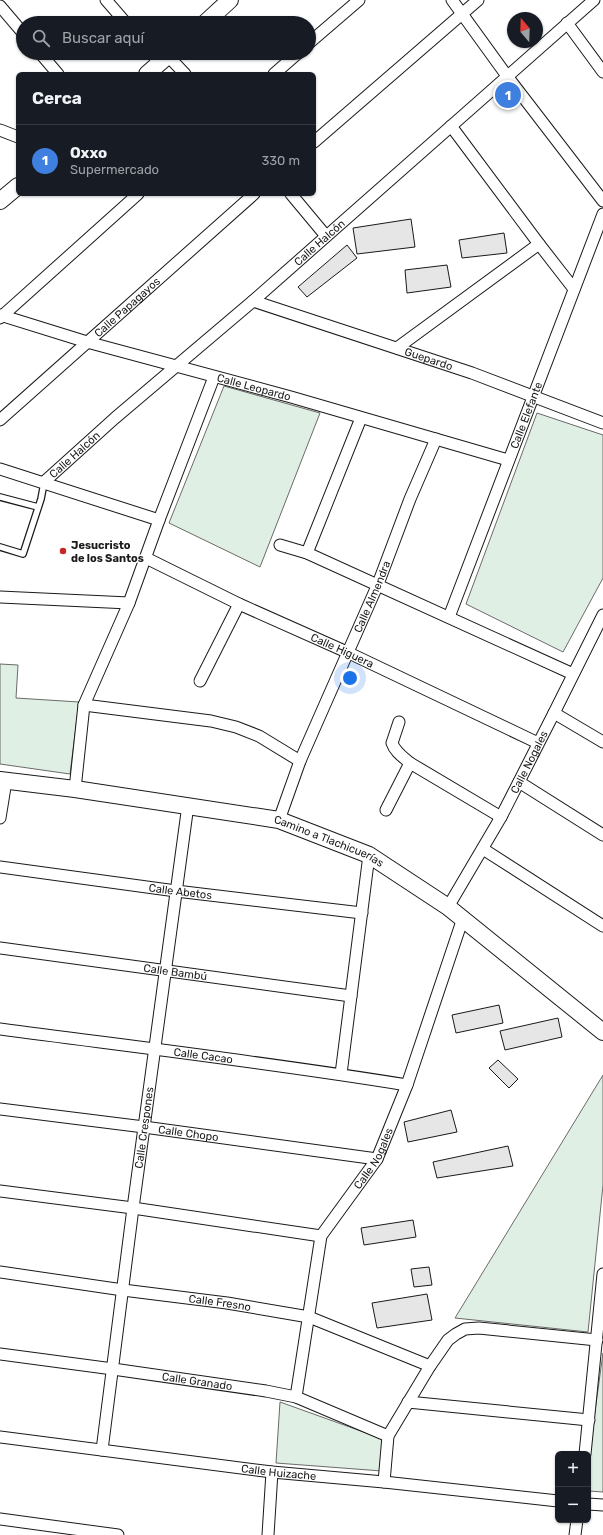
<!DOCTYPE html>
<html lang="es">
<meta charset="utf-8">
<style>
:root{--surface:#171b24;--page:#20242c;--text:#f1f3f6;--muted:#9ea1a6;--line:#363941;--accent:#0f766e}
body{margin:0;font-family:Rubik,sans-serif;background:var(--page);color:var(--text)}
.controls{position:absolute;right:12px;bottom:12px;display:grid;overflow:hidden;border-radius:6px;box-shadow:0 1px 3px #0004}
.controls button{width:36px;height:36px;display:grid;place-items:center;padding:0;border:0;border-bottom:1px solid var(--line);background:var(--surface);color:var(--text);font:20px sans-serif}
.compass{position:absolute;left:507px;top:12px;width:36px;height:36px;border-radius:50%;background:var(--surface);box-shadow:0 1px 3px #0004;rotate:341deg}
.you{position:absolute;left:350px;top:678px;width:14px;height:14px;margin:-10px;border:3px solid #fff;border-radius:50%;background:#1a73e8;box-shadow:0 0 0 6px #1a73e833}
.badge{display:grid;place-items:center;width:26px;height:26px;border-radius:50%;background:var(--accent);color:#fff;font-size:13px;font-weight:700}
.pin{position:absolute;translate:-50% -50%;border:2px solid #fff;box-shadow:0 1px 4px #0006}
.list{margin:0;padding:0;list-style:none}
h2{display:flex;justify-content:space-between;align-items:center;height:52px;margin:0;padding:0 16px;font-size:17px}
h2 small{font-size:13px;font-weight:400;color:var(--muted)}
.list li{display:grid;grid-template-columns:26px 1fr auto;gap:12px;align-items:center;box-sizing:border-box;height:72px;padding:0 16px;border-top:1px solid var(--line)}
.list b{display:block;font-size:15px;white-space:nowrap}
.list p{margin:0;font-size:13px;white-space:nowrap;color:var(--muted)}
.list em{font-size:13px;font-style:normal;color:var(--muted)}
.icon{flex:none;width:22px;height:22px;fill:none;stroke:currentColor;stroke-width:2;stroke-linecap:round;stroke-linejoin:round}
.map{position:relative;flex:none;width:603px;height:1535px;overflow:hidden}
.search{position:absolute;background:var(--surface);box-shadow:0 1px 3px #0004;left:16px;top:16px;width:300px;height:44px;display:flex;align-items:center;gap:10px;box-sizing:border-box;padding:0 14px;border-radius:22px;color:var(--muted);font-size:15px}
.panel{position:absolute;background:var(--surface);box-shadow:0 1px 3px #0004;left:16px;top:72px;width:300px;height:124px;border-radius:6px}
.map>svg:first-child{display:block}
.green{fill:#e0efe3;stroke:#6a6a6a}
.building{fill:#e6e6e6;stroke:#1a1a1a}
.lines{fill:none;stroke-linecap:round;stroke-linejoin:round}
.lane-casing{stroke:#1a1a1a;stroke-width:8}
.street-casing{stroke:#1a1a1a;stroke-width:13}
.secondary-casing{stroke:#1a1a1a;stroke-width:18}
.lane{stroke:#fff;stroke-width:5.5}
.street{stroke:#fff;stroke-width:11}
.secondary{stroke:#fff;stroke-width:16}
.poi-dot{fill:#c62828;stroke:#fff;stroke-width:1.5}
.labels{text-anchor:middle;stroke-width:3;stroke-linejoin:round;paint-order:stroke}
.street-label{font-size:11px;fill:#1a1a1a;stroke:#fff}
.poi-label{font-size:11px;font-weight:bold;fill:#1a1a1a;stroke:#fff;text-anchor:start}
</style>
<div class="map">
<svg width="603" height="1535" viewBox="0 0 603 1535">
<rect width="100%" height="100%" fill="#fff"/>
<g class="green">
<path d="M224,386L320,413L260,567L169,523Z"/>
<path d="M537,413L603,435V578L563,652L466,604Z"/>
<path d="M0,664L18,665L16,698L79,702L70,774L0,764Z"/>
<path d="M603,1075V1185L588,1332L455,1318Z"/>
<path d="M603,1353V1492L588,1491V1462Z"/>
<path d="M280,1402L383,1439L382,1471L276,1463Z"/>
</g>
<g class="building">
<path d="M411,219L415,247L357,254L353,228Z"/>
<path d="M504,233L507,253L462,258L459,240Z"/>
<path d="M347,245L357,258L307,297L298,287Z"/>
<path d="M447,265L451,287L407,293L405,270Z"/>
<path d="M499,1005L503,1023L456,1033L452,1015Z"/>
<path d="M558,1018L562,1037L505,1050L500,1031Z"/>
<path d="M498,1060L518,1079L509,1088L489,1068Z"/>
<path d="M451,1110L457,1132L408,1142L404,1122Z"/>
<path d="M508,1146L513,1166L437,1178L433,1162Z"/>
<path d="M413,1220L416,1237L364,1245L361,1228Z"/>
<path d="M429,1267L432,1285L414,1287L411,1269Z"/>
<path d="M427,1294L432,1320L377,1328L372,1303Z"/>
</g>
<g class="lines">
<g class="lane-casing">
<g id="lane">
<path d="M0,497L38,507"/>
<path d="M0,547L23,554L41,499L44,483"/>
</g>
</g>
<g class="street-casing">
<g id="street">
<path d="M106,0L126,23"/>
<path d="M452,0L507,76L603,201"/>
<path d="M0,6L23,33"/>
<path d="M567,23L603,72"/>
<path d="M309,43L359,0"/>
<path d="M40,53L58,74"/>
<path d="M151,53L160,63"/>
<path d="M168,56L185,74"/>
<path d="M274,74L298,53"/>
<path d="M451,126L539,244L574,289"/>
<path d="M0,130L18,137"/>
<path d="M314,142L478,0"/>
<path d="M291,194L326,236"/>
<path id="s1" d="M253,301L472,373L603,423"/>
<path id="s2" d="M0,315L87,342L291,397L508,460"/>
<path d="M0,318L138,194"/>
<path d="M397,348L539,244"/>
<path id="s3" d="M0,420L254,194"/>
<path d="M0,469L159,520"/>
<path id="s4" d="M44,482L115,418L253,301L594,0"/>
<path d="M280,545L307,553L573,674"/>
<path d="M307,553L361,418"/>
<path id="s5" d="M146,558L239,604L349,653L538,743"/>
<path d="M0,597L129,603"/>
<path id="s6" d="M449,617L603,214"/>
<path d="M200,681L239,604"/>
<path d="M84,705L211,721L236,727L259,736L300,761"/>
<path d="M554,713L603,742"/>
<path d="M399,722L392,743C395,752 403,757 410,763L501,817"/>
<path d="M519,782L603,835"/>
<path d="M75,789L84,705L129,603L159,520L214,377"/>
<path d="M386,810L410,763"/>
<path d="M0,818L6,781"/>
<path id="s7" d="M279,820L300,761L378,584L410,499L436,439"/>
<path d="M483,849L603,926"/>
<path id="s8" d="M0,867L176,891L362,913"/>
<path id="s9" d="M448,907L501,817L554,713L603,615"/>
<path id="s10" d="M0,948L351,996"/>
<path id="s11" d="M0,1029C136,1047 272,1063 407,1085"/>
<path d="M341,1074L369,855"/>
<path id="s12" d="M0,1109L144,1127L377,1159"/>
<path d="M0,1191L133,1208L321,1236"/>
<path id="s13" d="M0,1272L123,1290L227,1303L309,1317L430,1366"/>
<path id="s14" d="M0,1354L113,1369L266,1391L296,1397L388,1436"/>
<path id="s15" d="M296,1397L321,1236L377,1159L407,1085L463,918"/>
<path d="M408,1402L589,1420"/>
<path id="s16" d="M0,1437L272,1472L384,1482L558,1501"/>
<path id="s17" d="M102,1450L133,1208L188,805"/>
<path d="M585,1454L603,1274"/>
<path d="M384,1482L388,1436L430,1366L448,1340L456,1334L465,1329L479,1328L597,1340"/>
<path d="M588,1504L603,1505"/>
<path d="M0,1519L118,1535"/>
<path d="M268,1535L272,1472"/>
<path d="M575,1535L577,1520"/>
</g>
</g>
<g class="secondary-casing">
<g id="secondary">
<path d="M205,23L230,0"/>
<path d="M147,74L171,53"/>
<path d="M0,201L18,186"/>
<path id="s18" d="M0,780L75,789L279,820L369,855L448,907L603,1032"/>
</g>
</g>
<use href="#lane" class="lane"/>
<use href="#street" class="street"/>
<use href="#secondary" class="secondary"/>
</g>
<circle class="poi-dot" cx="63" cy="551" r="4"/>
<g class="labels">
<g class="street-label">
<text dy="4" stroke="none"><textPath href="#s4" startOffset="365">Calle Halcón</textPath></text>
<text dy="4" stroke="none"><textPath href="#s3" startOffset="170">Calle Papagayos</textPath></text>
<text dy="4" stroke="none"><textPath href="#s1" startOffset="185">Guepardo</textPath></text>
<text dy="4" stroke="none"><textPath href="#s2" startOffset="264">Calle Leopardo</textPath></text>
<text dy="4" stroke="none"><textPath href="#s6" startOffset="216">Calle Elefante</textPath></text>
<text dy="4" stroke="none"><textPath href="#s4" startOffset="41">Calle Halcón</textPath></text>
<text dy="4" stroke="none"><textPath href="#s7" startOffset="242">Calle Almendra</textPath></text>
<text dy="4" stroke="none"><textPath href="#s5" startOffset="217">Calle Higuera</textPath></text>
<text dy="4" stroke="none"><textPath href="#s9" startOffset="166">Calle Nogales</textPath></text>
<text dy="4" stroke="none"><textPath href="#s18" startOffset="336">Camino a Tlachicuerías</textPath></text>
<text dy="4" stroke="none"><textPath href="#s8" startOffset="182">Calle Abetos</textPath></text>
<text dy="4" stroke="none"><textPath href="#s10" startOffset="177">Calle Bambú</textPath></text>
<text dy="4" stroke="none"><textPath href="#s11" startOffset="205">Calle Cacao</textPath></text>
<text dy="4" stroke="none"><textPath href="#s17" startOffset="325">Calle Crespones</textPath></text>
<text dy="4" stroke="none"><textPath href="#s12" startOffset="190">Calle Chopo</textPath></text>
<text dy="4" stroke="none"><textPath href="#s15" startOffset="257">Calle Nogales</textPath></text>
<text dy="4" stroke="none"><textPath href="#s13" startOffset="222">Calle Fresno</textPath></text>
<text dy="4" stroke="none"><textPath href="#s14" startOffset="199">Calle Granado</textPath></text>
<text dy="4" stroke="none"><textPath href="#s16" startOffset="281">Calle Huizache</textPath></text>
</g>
<g class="poi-label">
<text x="71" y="549">Jesucristo<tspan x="71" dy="13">de los Santos</tspan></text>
</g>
</g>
</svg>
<div class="controls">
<button>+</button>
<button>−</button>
</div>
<svg class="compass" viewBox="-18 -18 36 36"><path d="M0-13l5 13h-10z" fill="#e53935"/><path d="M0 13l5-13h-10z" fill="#9ea1a6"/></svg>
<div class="you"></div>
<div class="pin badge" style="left:508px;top:95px;background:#3f7fe0">1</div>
<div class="search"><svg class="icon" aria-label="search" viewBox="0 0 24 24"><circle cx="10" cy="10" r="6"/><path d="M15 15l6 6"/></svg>Buscar aquí</div>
<section class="panel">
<h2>Cerca<small></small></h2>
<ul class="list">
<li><span class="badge" style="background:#3f7fe0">1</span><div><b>Oxxo</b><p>Supermercado</p></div><em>330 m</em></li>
</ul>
</section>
</div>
